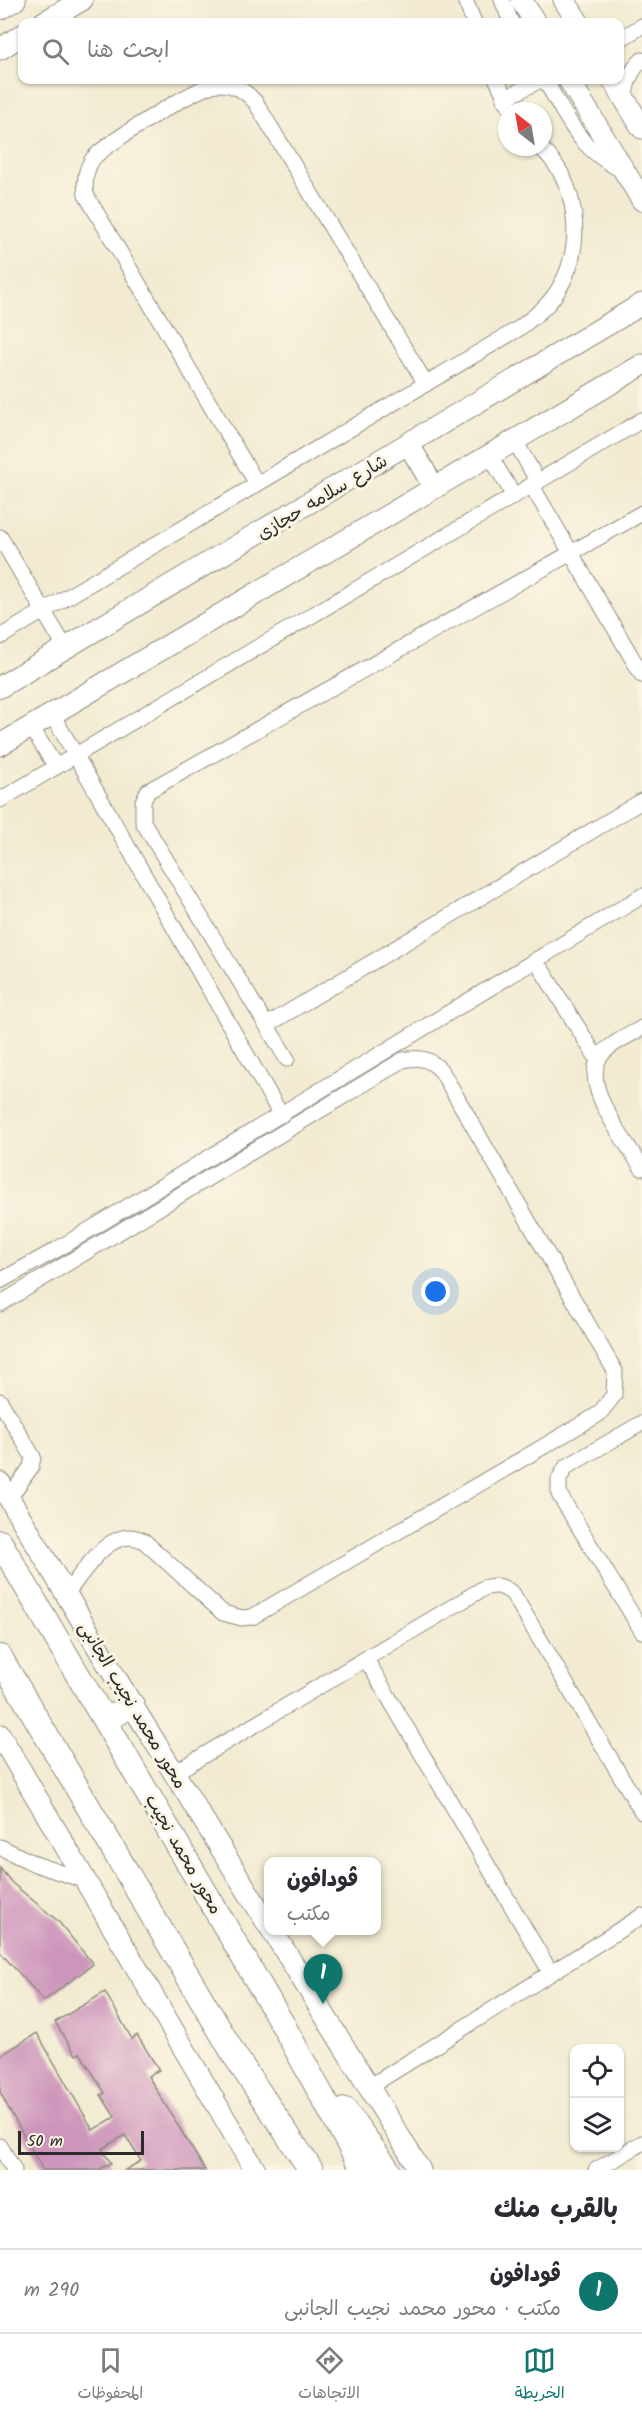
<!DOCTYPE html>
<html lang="ar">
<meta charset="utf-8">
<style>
:root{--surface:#fff;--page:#f7f7f7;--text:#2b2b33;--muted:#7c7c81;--line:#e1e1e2;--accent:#0f766e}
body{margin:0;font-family:Kalam,"Playpen Sans Arabic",sans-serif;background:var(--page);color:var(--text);direction:rtl}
.controls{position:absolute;right:18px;bottom:18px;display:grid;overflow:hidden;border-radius:12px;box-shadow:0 2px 4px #0004}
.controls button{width:54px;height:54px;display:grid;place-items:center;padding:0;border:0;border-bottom:2px solid var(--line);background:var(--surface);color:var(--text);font:30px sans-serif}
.compass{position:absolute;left:498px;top:102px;width:54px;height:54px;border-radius:50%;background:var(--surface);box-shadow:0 2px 4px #0004;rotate:329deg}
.scale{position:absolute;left:18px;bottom:15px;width:126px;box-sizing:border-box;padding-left:6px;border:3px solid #2b2b2b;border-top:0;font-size:16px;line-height:21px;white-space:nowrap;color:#2b2b2b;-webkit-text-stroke:4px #fcf5e5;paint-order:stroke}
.you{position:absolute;left:436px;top:1292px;width:21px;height:21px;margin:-15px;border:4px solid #fff;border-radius:50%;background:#1a73e8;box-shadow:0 0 0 9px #1a73e833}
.badge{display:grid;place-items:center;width:39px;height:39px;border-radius:50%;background:var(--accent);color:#fff;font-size:20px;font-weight:700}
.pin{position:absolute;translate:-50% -50px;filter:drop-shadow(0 2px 3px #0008)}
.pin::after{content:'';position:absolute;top:32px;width:21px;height:18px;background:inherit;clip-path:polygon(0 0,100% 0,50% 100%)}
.popup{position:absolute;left:264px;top:1857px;width:117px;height:78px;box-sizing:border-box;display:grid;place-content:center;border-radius:12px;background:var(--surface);filter:drop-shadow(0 2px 4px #0005);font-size:20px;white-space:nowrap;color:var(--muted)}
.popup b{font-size:22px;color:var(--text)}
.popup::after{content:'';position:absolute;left:50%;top:100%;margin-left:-12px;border:12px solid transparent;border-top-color:var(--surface)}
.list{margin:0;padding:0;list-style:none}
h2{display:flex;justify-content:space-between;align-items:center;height:78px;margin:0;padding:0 24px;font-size:26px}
h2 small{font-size:20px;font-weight:400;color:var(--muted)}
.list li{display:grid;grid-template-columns:39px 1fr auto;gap:18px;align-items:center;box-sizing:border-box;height:84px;padding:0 24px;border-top:2px solid var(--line)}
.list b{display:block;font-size:22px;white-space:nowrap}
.list p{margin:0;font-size:20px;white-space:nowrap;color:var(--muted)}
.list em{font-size:20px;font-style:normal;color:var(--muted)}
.icon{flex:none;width:33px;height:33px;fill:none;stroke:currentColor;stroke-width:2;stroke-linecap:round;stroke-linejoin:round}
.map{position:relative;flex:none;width:642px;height:2170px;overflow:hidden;direction:ltr}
.search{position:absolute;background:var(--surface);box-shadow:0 2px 4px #0004;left:18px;right:18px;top:18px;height:66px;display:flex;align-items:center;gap:15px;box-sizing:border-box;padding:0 21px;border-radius:12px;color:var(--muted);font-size:22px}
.sheet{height:162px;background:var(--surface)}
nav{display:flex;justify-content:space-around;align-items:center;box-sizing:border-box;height:84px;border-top:2px solid var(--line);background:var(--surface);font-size:16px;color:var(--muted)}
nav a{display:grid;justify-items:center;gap:3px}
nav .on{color:var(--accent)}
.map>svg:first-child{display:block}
.building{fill:#cd95bb}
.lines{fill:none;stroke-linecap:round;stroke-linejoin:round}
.street-casing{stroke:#8e8b7e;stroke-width:17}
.secondary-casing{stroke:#8e8b7e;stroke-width:23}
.primary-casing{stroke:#8e8b7e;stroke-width:26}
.street{stroke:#fff;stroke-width:15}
.secondary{stroke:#fff;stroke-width:21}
.primary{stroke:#fff;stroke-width:24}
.labels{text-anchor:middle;stroke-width:6;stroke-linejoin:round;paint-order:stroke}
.street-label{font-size:18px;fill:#2b2b2b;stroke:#fcf5e5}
</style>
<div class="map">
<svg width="642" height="2170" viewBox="0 0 642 2170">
<rect width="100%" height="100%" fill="#fcf5e5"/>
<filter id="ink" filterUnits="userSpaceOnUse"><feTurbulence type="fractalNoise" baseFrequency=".0167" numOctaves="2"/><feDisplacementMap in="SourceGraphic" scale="12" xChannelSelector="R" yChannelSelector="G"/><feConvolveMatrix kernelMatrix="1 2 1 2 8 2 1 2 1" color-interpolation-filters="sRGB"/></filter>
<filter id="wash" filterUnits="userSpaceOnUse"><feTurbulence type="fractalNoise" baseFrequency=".008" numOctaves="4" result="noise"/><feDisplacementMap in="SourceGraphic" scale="24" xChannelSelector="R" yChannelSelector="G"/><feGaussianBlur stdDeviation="1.35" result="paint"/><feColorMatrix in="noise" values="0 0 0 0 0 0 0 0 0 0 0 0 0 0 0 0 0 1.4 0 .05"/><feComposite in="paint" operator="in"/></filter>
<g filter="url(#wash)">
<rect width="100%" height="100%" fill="#f2ebd2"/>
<g id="blocks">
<g class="building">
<path d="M0,1868L12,1883L58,1921L93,1964L44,2001L0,1952Z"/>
<path d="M105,1992L132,2039L137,2035L159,2070L148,2076L205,2170H125L141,2161L125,2135L102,2149L111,2163L98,2170H43L10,2111L0,2092V2056L37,2033L93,2130L115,2117L101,2095L105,2093L80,2053L76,2055L55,2022Z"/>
</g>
</g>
</g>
<g filter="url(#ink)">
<use href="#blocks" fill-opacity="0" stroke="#8e8b7e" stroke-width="1.5"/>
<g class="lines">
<g class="street-casing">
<g id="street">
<path d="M465,0L474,22"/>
<path d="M502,0L511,22"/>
<path d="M620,39L642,26"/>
<path d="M497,80L512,111"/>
<path d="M545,80C569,121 578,148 623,171"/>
<path d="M624,98C627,83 630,71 642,60"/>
<path d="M504,99L540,80"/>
<path d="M514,439L538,482"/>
<path d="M489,454L514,496"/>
<path d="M257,484L86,195C84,182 85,171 92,160C101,146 200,85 217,84C233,83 246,91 256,103L426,384"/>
<path d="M532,486L642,675"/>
<path d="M0,537L66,649"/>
<path d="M0,637L518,329C534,317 550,305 560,287C585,243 578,181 540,147"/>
<path d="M52,714L281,1115"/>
<path d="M31,727L56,767"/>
<path d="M0,800L642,420"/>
<path d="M542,970L598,1060"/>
<path d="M267,1025L642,801"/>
<path d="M642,1028C630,1035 613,1042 603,1053C576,1081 626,1141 642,1168"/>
<path d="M287,1059L143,822V801L148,791L642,513"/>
<path d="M0,1281L56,1250L642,896"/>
<path d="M0,1304L403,1060C420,1056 431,1059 442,1072L615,1371L614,1395L599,1414L252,1617L242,1618L223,1613L144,1541C111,1523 84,1572 66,1594"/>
<path d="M0,1401L33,1457L31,1467L9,1498"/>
<path d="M642,1423L566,1467L559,1479V1494L642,1631"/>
<path d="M366,1659L551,1973"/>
<path d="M174,1773L484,1588C497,1584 503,1586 513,1594L642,1812"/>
<path d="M0,1847L35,1864L86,1881"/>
<path d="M369,2087L642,1916"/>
<path d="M0,2146L14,2170"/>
<path d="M596,2170L642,2143"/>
</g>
</g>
<g class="secondary-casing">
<g id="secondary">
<path d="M521,0L535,22"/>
<path d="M564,0L578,22"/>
<path d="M0,9L15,0"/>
<path d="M44,22L82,0"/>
<path d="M0,49L22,35"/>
<path d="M569,80L642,200"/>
<path d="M613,80L642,128"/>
<path d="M409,445L434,487"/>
<path d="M0,687L642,304"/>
<path d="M0,745L642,365"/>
<path d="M0,1483L132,1705L269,1926"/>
<path d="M0,1735L255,2170"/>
<path d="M272,1930L420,2170"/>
</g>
</g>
<g class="primary-casing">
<g id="primary">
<path d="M0,1542L283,2025L363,2170"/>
<path d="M0,1657L235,2056L311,2170"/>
<path d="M106,1720L132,1705"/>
<path d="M345,2110L388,2170"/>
</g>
</g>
<use href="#street" class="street"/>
<use href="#secondary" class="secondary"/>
<use href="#primary" class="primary"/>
</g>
</g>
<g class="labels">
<g class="street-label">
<text transform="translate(322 497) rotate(-31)" y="6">شارع سلامه حجازى</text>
<text transform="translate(133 1705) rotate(59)" y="6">محور محمد نجيب الجانبى</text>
<text transform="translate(184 1854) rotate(60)" y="6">محور محمد نجيب</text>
</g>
</g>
</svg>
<div class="controls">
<button><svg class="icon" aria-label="locate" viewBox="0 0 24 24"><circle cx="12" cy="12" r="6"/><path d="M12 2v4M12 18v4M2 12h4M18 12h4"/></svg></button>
<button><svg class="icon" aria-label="layers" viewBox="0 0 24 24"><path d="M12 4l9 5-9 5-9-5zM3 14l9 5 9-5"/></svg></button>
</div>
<svg class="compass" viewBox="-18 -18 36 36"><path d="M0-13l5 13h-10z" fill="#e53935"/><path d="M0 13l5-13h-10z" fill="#7c7c81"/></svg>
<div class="scale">50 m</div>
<div class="you"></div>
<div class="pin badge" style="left:323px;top:2004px">1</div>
<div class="popup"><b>ڤودافون</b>مكتب</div>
<div class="search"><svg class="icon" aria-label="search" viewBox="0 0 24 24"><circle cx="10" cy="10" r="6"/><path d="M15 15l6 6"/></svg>ابحث هنا</div>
</div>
<section class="sheet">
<h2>بالقرب منك<small></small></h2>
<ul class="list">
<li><span class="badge">1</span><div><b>ڤودافون</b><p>مكتب · محور محمد نجيب الجانبى</p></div><em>290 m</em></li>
</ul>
</section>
<nav>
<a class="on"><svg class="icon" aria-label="map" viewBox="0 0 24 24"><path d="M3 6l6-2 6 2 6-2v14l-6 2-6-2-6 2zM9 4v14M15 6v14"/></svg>الخريطة</a>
<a><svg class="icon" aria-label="directions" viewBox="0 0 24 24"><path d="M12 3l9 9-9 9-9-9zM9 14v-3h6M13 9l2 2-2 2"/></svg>الاتجاهات</a>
<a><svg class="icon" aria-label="saved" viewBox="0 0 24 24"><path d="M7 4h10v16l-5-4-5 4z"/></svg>المحفوظات</a>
</nav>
